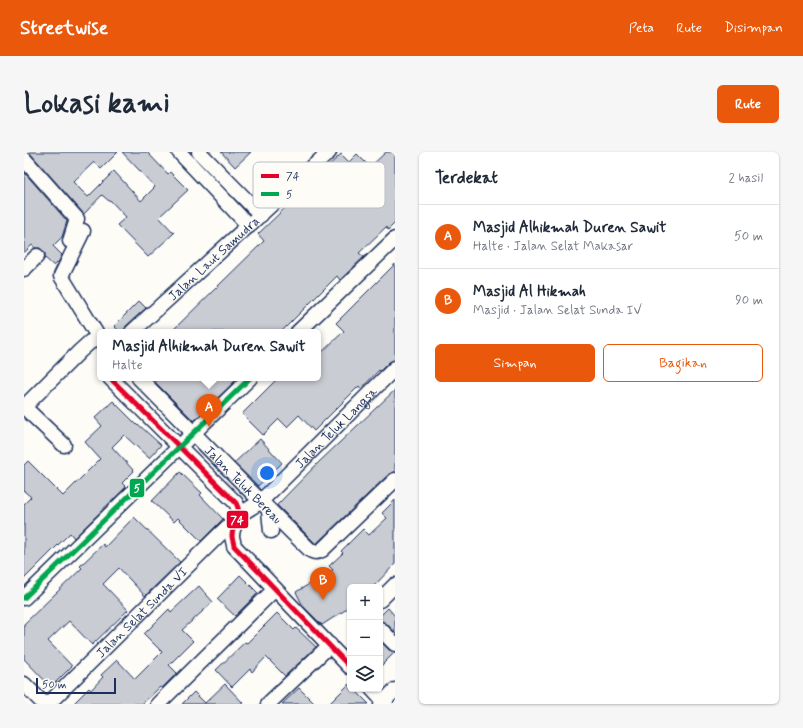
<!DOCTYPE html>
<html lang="id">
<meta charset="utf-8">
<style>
:root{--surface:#fff;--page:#f6f6f7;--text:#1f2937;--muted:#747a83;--line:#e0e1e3;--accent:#ea580c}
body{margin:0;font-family:Mynerve,sans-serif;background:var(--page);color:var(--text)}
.controls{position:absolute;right:12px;bottom:12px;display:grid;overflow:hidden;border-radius:6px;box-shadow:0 1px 3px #0004}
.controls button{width:36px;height:36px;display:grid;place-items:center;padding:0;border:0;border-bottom:1px solid var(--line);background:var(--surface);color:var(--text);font:20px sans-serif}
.scale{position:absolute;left:12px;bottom:10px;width:80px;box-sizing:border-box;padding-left:4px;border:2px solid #1b2f5e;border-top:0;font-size:11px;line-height:14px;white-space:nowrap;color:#1b2f5e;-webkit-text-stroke:3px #fdfcf7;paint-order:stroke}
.you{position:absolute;left:243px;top:321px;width:14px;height:14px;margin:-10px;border:3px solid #fff;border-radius:50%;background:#1a73e8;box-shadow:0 0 0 6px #1a73e833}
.badge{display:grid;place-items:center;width:26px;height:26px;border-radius:50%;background:var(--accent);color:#fff;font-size:13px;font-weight:700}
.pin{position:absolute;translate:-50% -33px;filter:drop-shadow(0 1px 2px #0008)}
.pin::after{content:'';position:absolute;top:21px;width:14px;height:12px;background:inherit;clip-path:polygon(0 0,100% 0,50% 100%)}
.popup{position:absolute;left:73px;top:177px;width:224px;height:52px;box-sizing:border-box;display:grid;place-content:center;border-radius:6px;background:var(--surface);filter:drop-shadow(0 1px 3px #0005);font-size:13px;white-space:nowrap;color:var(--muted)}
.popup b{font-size:15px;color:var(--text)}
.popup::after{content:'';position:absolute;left:50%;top:100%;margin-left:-8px;border:8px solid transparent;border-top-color:var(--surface)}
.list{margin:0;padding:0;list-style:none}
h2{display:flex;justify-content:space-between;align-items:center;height:52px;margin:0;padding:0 16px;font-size:17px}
h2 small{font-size:13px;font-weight:400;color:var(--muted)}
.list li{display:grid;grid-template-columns:26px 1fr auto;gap:12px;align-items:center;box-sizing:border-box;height:64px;padding:0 16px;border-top:1px solid var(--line)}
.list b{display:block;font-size:15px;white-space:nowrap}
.list p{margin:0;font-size:13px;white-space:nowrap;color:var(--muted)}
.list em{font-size:13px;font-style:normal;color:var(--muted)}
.actions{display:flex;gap:8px;padding:12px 16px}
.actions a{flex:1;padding:9px 0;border:1px solid var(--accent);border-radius:6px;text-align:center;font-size:14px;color:var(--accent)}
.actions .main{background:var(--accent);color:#fff}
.icon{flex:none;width:22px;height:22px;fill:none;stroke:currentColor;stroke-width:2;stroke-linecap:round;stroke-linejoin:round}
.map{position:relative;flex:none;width:371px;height:552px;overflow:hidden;border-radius:6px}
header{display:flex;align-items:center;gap:24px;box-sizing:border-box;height:56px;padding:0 20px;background:var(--accent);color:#fff}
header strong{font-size:19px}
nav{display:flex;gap:22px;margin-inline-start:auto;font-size:14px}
.intro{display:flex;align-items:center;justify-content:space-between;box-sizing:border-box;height:96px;padding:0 24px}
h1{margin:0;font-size:28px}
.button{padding:10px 18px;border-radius:6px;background:var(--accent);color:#fff;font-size:14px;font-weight:700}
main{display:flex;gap:24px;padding:0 24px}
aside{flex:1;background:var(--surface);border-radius:6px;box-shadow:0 1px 3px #0004}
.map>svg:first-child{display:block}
.building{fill:#c9ccd3;stroke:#1b2f5e}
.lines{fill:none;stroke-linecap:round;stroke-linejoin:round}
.minor-casing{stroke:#1b2f5e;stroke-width:17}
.minor{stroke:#fdfcf7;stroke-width:14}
.bus-1-casing{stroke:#fdfcf7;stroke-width:8}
.bus-2-casing{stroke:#fdfcf7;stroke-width:8}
.bus-1{stroke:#e4002b;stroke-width:5}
.bus-2{stroke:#00a651;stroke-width:5}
.labels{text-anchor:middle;stroke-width:3;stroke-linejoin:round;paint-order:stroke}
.street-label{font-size:13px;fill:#1b2f5e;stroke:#fdfcf7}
.key{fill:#fdfcf7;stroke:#b9bec9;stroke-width:1}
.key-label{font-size:11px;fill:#1b2f5e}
.line-badge{stroke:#fdfcf7;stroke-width:1.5}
.badge-label{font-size:11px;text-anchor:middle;font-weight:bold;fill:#fff}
</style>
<header>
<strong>Streetwise</strong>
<nav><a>Peta</a><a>Rute</a><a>Disimpan</a></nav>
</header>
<div class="intro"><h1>Lokasi kami</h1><a class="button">Rute</a></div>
<main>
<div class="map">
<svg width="371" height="552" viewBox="0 0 371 552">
<rect width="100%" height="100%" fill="#fdfcf7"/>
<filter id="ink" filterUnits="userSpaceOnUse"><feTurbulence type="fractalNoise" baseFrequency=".025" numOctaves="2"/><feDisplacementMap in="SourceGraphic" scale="8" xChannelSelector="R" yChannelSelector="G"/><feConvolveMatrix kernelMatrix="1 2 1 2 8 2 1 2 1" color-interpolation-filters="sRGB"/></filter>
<g filter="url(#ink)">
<g class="building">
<path d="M5,0H94L77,17L70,10L49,30L64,45L90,19L117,49L131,35L98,0H123L144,22L146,20L164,38L135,65L150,81L124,105L93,73L102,65L86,48L85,49L78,43L60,62Z"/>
<path d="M197,0H227L211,15Z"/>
<path d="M362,0H371V71L364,78L362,75L335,101L340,105L316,128L313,124L257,180H147L240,89L234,82L317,2L325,10L333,2L346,15Z"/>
<path d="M0,20L43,69L38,85L29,94L38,103L35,109L30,114L21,106V101L16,96H11L8,93L0,101Z"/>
<path d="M371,112V208L365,210L356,219L355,218L337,237L335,234L290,279L275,263L263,275L255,267L239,283L218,262L254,226H294V204L320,179L312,171Z"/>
<path d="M115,149L122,156L102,174L100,180H96L90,174Z"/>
<path d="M136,226H214L170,269L131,230Z"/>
<path d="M371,238V320L365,322L292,392L253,353L296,309Z"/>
<path d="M89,249L114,274L115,273L137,293L125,306L100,283L88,295L110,319L98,331L102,335L50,386L46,381L0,427V352L7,345L0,339V313L4,309L39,344L76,307L61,290L78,274L71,266Z"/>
<path d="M236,287L258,311L234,334L210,311Z"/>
<path d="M156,320L178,341L176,343L199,367L177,389L154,366L150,370L128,349Z"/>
<path d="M371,348V412L349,435H326V455L298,473L279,454L272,440L309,418L305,414L319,401L317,399L339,377L345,383L363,366L358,361Z"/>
<path d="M110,365L156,410L121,444L95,416L79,432L104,458L68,493L45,469L24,489L48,514L27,535L0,507V472L58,416L56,414L79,392L81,395Z"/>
<path d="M216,423L234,441L211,464L193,447Z"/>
<path d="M175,434L189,450L158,478L169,489L145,513L153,521L138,536L136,535L118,552H49L65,536L67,538L79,525L77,523L93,508L111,527L138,500L120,482L145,457L147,460Z"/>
<path d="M364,456L371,464V480L362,471L356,469V464Z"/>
<path d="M253,461L270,478L272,476L292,495L261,524L242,505L228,520L226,517L208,535L192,518L221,490L223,491Z"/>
<path d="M356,489L365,498L371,500L356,515Z"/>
<path d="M201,532L220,552H158L170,540L181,551Z"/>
<path d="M325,532L326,537H330L345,552H305Z"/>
<path d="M275,536L291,552H258Z"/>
</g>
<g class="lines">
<g class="minor-casing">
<g id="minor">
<path d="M155,0L225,74"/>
<path d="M175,0L237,63"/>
<path d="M0,7L53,67L46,89"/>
<path d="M59,79L37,124L75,186"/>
<path d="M0,117L13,104"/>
<path id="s1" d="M108,180L305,0"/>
<path d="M274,180L371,87"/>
<path d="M86,226L212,351C220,365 208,371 208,384C208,387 210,391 210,394L326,515"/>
<path id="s2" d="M115,226C172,283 227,341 285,397C290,401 293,401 298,398L371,328"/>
<path d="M0,255L56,199L66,190L76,186"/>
<path d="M0,255L40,293"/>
<path d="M245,359L247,379"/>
<path id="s3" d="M215,363L236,350L371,216"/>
<path d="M0,446L226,226"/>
<path d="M356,448L371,433"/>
<path d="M356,477L371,492"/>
<path d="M0,532L20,552"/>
<path d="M348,537L362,552"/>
<path id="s4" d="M24,552L197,381L205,374L212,370"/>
<path d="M134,552L251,437"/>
<path d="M244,552L306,493"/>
<path d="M357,552L371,538"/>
</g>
</g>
<use href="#minor" class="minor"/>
<g class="bus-1-casing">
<path id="bus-1" d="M86,226L212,351C220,365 208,371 208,384C208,387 210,391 210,394L326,515"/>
</g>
<g class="bus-2-casing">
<path id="bus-2" d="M0,446L226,226"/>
</g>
<use href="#bus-1" class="bus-1"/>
<use href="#bus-2" class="bus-2"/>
</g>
</g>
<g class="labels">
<g class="street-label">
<text dy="5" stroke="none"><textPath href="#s1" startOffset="110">Jalan Laut Samudra</textPath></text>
<text dy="5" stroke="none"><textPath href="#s3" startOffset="131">Jalan Teluk Langsa</textPath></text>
<text dy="5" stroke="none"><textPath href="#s2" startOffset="149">Jalan Teluk Bereau</textPath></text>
<text dy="5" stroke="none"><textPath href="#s4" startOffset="131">Jalan Selat Sunda VI</textPath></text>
</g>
</g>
<rect x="229" y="10" width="132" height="46" rx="6" class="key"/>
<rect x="237" y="22" width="18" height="4" fill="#e4002b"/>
<rect x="237" y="40" width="18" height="4" fill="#00a651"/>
<g class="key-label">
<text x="262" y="28">74</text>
<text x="262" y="46">5</text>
</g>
<g class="line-badge">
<rect x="105" y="326" width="16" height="20" rx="4" fill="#00a651"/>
<rect x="202" y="358" width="23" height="19" rx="4" fill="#e4002b"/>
</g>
<g class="badge-label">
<text x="113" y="340">5</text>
<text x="213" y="372">74</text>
</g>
</svg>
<div class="controls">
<button>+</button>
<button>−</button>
<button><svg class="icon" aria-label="layers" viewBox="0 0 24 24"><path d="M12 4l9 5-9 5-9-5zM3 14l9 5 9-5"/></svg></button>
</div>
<div class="scale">50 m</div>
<div class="you"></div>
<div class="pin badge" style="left:185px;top:275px">A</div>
<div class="popup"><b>Masjid Alhikmah Duren Sawit</b>Halte</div>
<div class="pin badge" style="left:299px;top:448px">B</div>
</div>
<aside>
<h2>Terdekat<small>2 hasil</small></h2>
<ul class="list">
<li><span class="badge">A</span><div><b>Masjid Alhikmah Duren Sawit</b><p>Halte · Jalan Selat Makasar</p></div><em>50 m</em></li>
<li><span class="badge">B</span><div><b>Masjid Al Hikmah</b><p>Masjid · Jalan Selat Sunda IV</p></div><em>90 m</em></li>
</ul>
<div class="actions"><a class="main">Simpan</a><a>Bagikan</a></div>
</aside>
</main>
